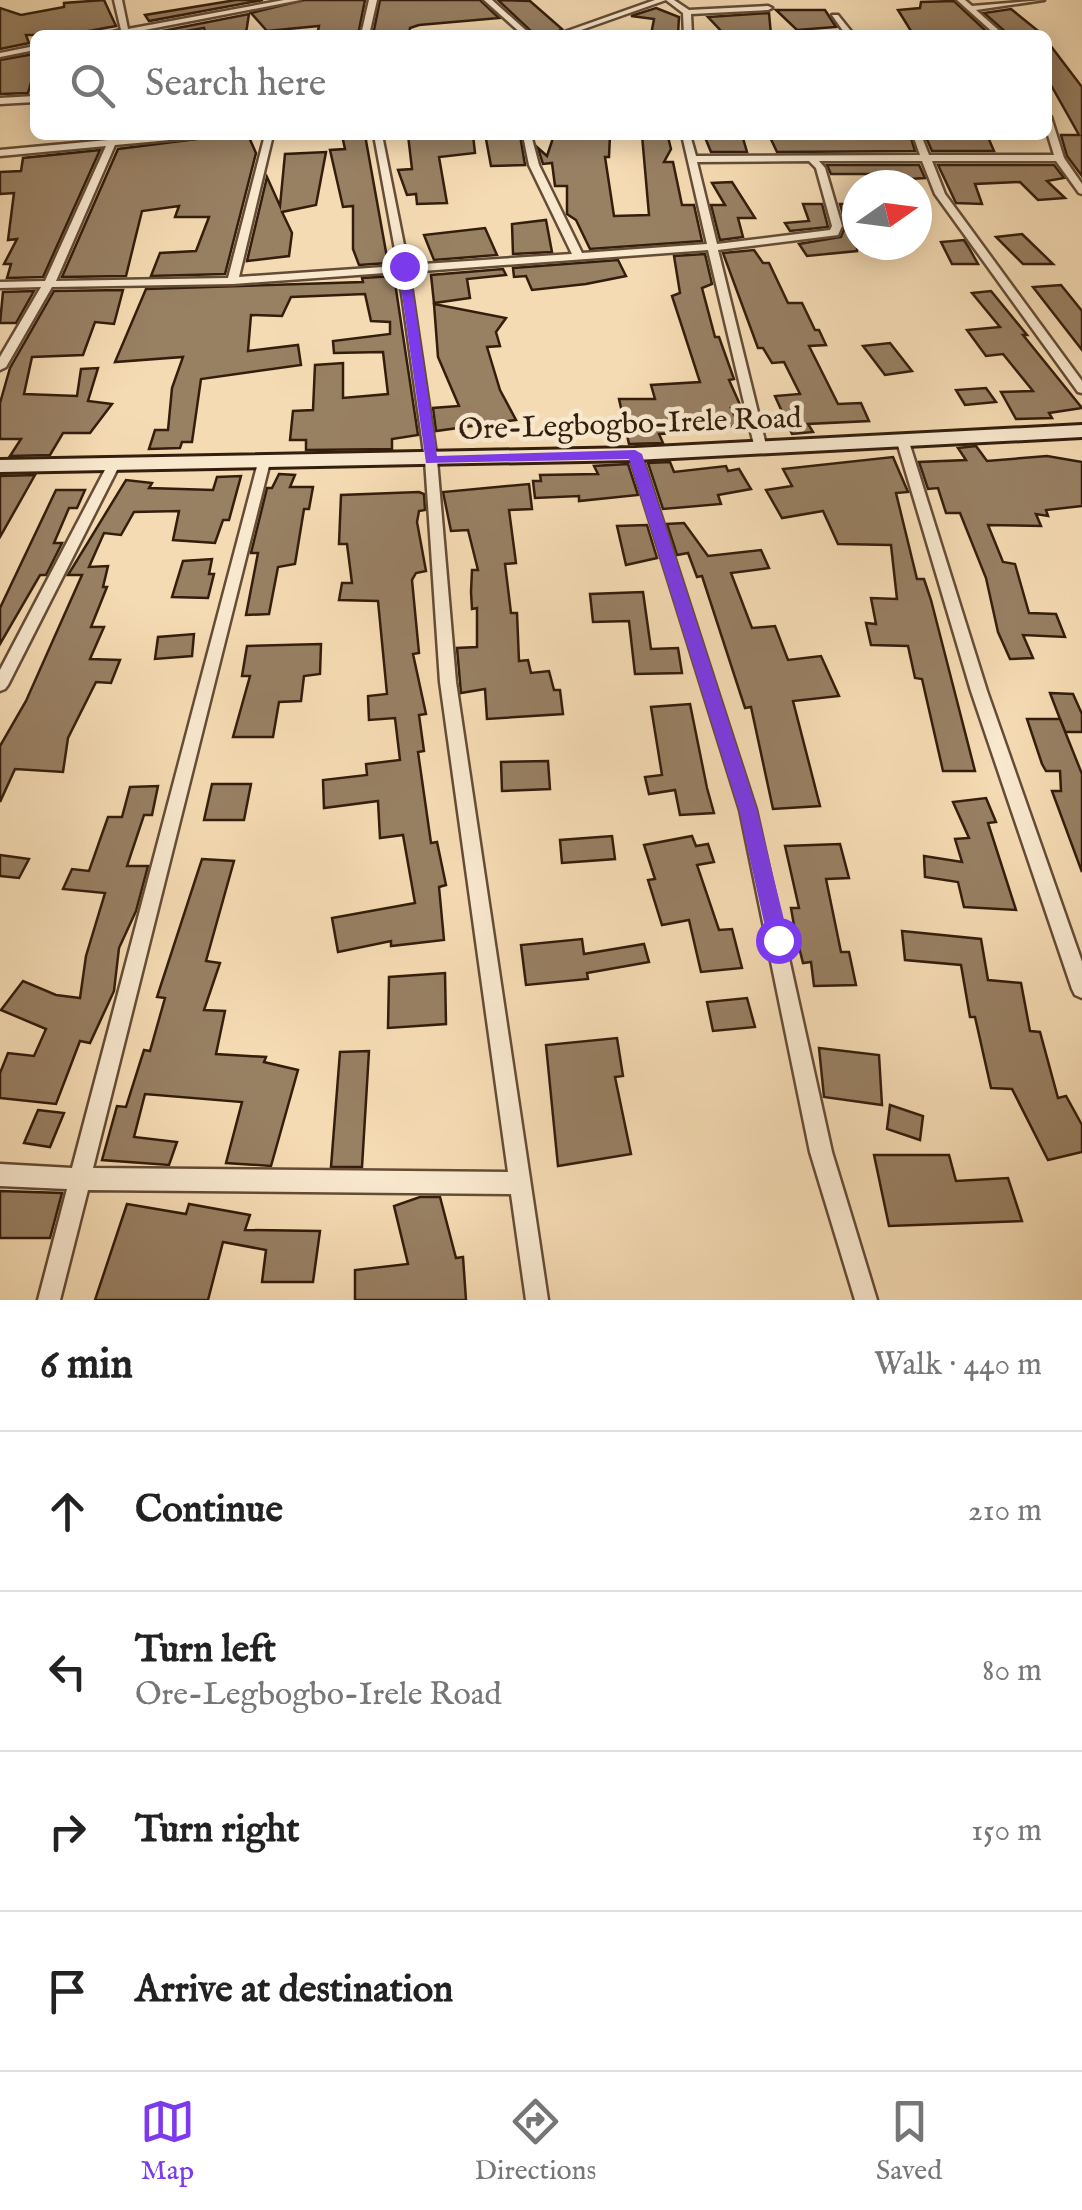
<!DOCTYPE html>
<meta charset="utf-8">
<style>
:root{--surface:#fff;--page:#f2f2f2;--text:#222;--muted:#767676;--line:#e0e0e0;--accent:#7c3aed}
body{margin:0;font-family:"IM FELL English",serif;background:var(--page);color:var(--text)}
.compass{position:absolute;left:842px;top:170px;width:90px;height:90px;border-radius:50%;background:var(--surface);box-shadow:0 5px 25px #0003;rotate:76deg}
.stop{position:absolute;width:30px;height:30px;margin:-22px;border:8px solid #7c3aed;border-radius:50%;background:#fff}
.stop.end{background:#7c3aed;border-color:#fff;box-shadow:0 2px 10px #0008}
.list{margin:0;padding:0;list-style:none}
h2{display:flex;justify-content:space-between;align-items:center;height:130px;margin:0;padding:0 40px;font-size:42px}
h2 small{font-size:32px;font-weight:400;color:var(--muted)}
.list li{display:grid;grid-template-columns:65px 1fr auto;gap:30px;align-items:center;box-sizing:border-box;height:160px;padding:0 40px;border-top:2px solid var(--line)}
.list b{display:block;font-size:38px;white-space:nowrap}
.list p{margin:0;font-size:32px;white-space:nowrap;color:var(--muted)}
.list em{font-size:32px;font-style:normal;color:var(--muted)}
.icon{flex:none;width:55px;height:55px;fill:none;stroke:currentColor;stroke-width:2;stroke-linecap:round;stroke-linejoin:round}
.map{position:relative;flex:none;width:1082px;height:1300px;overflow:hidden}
.search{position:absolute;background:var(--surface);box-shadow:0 5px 25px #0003;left:30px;right:30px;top:30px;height:110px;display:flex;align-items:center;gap:25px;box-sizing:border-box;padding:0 35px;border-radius:15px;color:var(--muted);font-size:38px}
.sheet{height:770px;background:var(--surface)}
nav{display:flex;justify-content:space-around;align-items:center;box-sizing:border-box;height:140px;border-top:2px solid var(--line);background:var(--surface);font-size:28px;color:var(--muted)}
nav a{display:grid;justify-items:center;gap:5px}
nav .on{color:var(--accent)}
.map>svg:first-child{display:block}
.building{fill:#988063;stroke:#331d0c;stroke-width:2.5}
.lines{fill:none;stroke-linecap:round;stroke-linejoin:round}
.street-casing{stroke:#644c36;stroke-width:5}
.secondary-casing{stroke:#331d0c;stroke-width:6}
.street{fill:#f8e8ce;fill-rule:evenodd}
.secondary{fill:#f8e8ce;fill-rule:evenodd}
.route{fill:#7c3aed}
.labels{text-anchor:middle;stroke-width:9;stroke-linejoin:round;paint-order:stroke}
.street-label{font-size:30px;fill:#331d0c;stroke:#f8e8ce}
</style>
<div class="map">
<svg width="1082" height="1300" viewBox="0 0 1082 1300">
<rect width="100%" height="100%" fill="#f5dbb3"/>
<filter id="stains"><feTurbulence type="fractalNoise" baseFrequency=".002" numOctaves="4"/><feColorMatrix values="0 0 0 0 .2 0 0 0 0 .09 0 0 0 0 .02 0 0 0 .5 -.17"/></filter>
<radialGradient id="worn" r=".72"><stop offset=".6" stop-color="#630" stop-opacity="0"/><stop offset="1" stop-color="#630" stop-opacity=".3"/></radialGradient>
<g class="building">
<path d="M104,0L116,26L67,35H26L29,43L0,49V8L21,15L64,7V3Z"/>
<path d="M236,0H263L149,21L145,15Z"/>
<path d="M304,0H365L358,35H317L319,26L267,31L251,13Z"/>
<path d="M380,0H480L499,18L419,25L410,28L409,35H373Z"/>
<path d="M498,0L530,1L562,29L552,35H535Z"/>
<path d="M954,1L988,33L911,31L898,10L920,8L921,2Z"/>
<path d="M656,8L679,17L678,35H651L654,19L631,16Z"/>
<path d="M1011,9L1042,34L1009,35L984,13Z"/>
<path d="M776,10H825L836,27L797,30Z"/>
<path d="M769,13L771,35H725L708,17Z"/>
<path d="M249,14L246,33L206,35L204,28L163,35L157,32Z"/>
<path d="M1047,41L1082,87V176L1067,156L1061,135H1079L1047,78Z"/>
<path d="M34,54L35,68L28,93L0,94V60Z"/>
<path d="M228,135H248L256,153L225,274L151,276L160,253L196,251L209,217H175L179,206L142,211L126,276L62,277L118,149Z"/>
<path d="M342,135H365L388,263L359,265L353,249V206L343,207L330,150L345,149Z"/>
<path d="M408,135H473L475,153L439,157L447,203L417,204L416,194L407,195L398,170L412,169Z"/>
<path d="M506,135H520L525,165L491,166L486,139Z"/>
<path d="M554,135H610L609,157H605L614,216L649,215L642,135L668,137L671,149L664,162H673L682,205H694L702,241L590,249L576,220L567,214V186H555L552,163L543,164L538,148L547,156Z"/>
<path d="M704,135H742L747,152H711Z"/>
<path d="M769,135H910L915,151L777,152Z"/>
<path d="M925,135H987L994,151H932Z"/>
<path d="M100,150L43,277L7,278L11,264H4L17,239L8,240L14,193L0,194V172L21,171L23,158Z"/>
<path d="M326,152L316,205L282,212L292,233L289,256L247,261L267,177L280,206L285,154Z"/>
<path d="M827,165H919L925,178L873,181V174H831Z"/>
<path d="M938,165H1054L1064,178L1047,181L1065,198L1038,200L1020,182L975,184L982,204L956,203Z"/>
<path d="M732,182L755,218H738L743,237L720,240L711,205H725L712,183Z"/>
<path d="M803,204H822L828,227L790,231L785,223L809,221Z"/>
<path d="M840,204H857V251L807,256L799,244L841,237L846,225Z"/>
<path d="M546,220L552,252L513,254L512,224Z"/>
<path d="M485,228L497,255L434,260L424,235Z"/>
<path d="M1022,234L1053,264H1023L996,237Z"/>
<path d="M964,240L969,248L978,264H952L941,242Z"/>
<path d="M754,250L763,263H769L788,303H802L815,330H819L826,345L809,346L838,404L861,403L869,421L808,424L813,432L792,434L775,396L800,394L784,362L772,363L763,348H758L723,253Z"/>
<path d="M705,254L712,284L702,288L715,337H719L734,379L729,380L741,407L731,408L739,426L715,428L710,416L674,419L678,433L659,434L663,443L629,444L619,399H655L651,385L700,382L672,296L680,293L674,256Z"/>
<path d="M618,260L626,276L586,284L532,290L526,276L514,277L513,268Z"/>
<path d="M503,269L506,275L467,279L470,298L434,303L431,275Z"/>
<path d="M394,276L418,435L392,439V449L306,450V440H290L293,411L313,410L315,365L343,363V398L388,394L383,352L334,353L333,341L390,334V322L371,321L365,294L291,297L282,316L251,315L248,351L298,345L301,365L201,379L192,442H182L180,448L149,449L155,430H168L172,388L183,357L115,362L146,289L363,282L362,278Z"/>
<path d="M1061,285L1082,311V350L1033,287Z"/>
<path d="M123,290L114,324L95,322L83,355L32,357L24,394L77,396L81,369L98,368L88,401L112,404L90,433H63L50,455L10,456L21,439H0V403L10,368L54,291Z"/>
<path d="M34,291L16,323H0L3,292Z"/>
<path d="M991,291L1027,335H1023L1082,408L1049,413L1052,418L1016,419L1001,392L1033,391L1003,354L986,356L967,330L1000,327L972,293Z"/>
<path d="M434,304L506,318L496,332L500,346L487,347L500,390L516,420L436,431L433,408L459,406L438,357Z"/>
<path d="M890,343L912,371L885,375L863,346Z"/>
<path d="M986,388L996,402L965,405L956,390Z"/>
<path d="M976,446L987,461L1047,456L1082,462V506L1046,510L1048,516L1036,514L1041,526L988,525L1003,562L1015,564L1029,613L1056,614L1065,637L1023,635L1033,658L1010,659L998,632L986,578L960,513H946L938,488L928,489L919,462L966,460L958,448Z"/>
<path d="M893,457L908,492L896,493L917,579H924L931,600L975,771H943L922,679L915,678L908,646L871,645L866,623L876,624L871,598L897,599L891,545L838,544L823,511L782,518L766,490L792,486L783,469Z"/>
<path d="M670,462L674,472L726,466L728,471L739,469L751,489L718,495L721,504L663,509L648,463Z"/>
<path d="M628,464L638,495L579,501V496L535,498L533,481H541L540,475L598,474L594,466Z"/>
<path d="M279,474L295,475L290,487H313L309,509H304L295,564L278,567L269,614L246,615L258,553H251L267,488H272Z"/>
<path d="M35,475L0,537V476Z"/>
<path d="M241,476L229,520H223L215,543L173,540L179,511L134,512L121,535L104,533L89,567L108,566L103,587H107L91,627H104L90,659L120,660L111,683L96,682L68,738L63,772L15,769L0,802V746L26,701L82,575H68L126,480L152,483L149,488L213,490L217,477Z"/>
<path d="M529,484L532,509L509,510L516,563L505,564L511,613H517L519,661L528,660L531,673L549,671L554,690H560L563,714L487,719L485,689L461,693L457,648L477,647V608L472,609L471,592L472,570H478L468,530L451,531L443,492Z"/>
<path d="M56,490H85L77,508H69L54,543H62L46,575H40L0,644V608Z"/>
<path d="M419,492L424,494L425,510L419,511L417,522L426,571L416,573L412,580L419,653L413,654L426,714L419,715L424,751L418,752L431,843L437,842L446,885L439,887L444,940L391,946V941L338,952L332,918L415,903L403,835L380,838L378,801L324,808L323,780L367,775L366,764L400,760L395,718L369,720L368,696L387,694L378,601L339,600L342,583H352L347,544H339L341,495Z"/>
<path d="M684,523L708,556L761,550L769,568L731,573L752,628L775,626L788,660L821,656L839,696L793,701L820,806L773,809L751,707L745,708L702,576L697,577L688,553L677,555L667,524Z"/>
<path d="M647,525L657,558L626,565L617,526Z"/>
<path d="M212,559L209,574H214L208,598L172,597L183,561Z"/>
<path d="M643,592L651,649L678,648L682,673L635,674L629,621L593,622L590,594Z"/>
<path d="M194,634L192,656L155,659L158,637Z"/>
<path d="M321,644L320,674L304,676L301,701L279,702L273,737H233L250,676H242L247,646Z"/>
<path d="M1050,693L1073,694L1082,714V732H1065Z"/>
<path d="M690,704L707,788L714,813L680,815L675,790L649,794L645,777L662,775L651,707Z"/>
<path d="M1027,719H1060L1082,774V872L1052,791H1061L1060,771H1046L1042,764Z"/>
<path d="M548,761L550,789L502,791L501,762Z"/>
<path d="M212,784H251L244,820H204Z"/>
<path d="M158,786L152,815H144L127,866H148L136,911L119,948L114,991L90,1043L80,1041L56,1104L0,1098V1073L8,1053L34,1056L46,1029L1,1010L23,981L56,995L80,998L86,956L105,893L63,889L72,869L89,871L108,817H122L130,787Z"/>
<path d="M986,798L996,822L988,823L1016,910L964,907L958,882L925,877L924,856L962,862L955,839L969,838L953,802Z"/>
<path d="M612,836L615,859L562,863L560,840Z"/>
<path d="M692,836L696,846L708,844L714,862L697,865L719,930L732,929L742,968L701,972L689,920L662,925L648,880L655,879L644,845Z"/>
<path d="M840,844L849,878L826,879L841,952H849L856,985L814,986L811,962L803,963L795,931L791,908H799L785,846Z"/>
<path d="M0,855L29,859L19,878L0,876Z"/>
<path d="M202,859L234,861L206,961L220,963L204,1010L225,1011L216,1054L266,1057L264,1062L298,1070L271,1166L226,1163L242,1102L145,1094L134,1137L177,1142L169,1165L102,1160L117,1106L126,1107L144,1050L150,1051L165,998L157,997Z"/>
<path d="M902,931L981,939L988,980L1021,983L1030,1031L1040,1032L1058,1098L1066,1096L1082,1125V1152L1048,1160L1012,1089L991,1088L975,1017H970L961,965L905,960Z"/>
<path d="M582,939L584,954L644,944L649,962L587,973L588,979L526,985L521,945Z"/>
<path d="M445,973L446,1024L388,1028L389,977Z"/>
<path d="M747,998L755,1027L713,1031L707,1002Z"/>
<path d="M617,1038L623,1076L615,1077L631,1154L558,1166L546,1045Z"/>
<path d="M819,1048L879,1055L882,1105L824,1097Z"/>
<path d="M369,1051L362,1167H331L340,1052Z"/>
<path d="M890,1105L923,1116L920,1140L887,1129Z"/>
<path d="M38,1110L64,1113L50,1147L24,1143Z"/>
<path d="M874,1155H949L956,1181L1008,1178L1022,1221L889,1226Z"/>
<path d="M0,1191L62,1193L50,1238H0Z"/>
<path d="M420,1197H440L456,1258L463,1257L466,1300H355V1270L408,1264L394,1206Z"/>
<path d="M127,1204L186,1214L189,1204L250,1215L245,1230L320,1231L313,1282H262L266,1250L223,1242L208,1300H95Z"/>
</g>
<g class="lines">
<g class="street-casing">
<g id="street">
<path d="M114,0H122L128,29L284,0H300L129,33L130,35H102L121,30Z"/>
<path d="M369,0H377L369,35H361Z"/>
<path d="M484,0H492L531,35H523Z"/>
<path d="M655,0H674L689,10L768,6L772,8L768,10L691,14L692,35H684L683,13L666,0L567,35H556Z"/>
<path d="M957,0H965L972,6L1044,0L976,10L1004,35H996Z"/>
<path d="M832,15H838L854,35H846Z"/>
<path d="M35,46V50L0,57V53Z"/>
<path d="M35,96V102L0,104V98Z"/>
<path d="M1047,114L1051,117L1064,158L1082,184V194L1079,193L1056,161H932L945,194L1082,381V393L1078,392L935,194L922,161H819L825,168L842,226L838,235L718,250L767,449L761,453L755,449L708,250L409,272L437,460L456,682L548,1300H526L511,1194L88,1190L60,1300H38L67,1189L0,1186V1164L72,1168L259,459L264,458L270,462L93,1168L508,1172L440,682L425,460L399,272L233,284L52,287L6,367L0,370V357L41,287L0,288V282L45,281L106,146L0,156V150L108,140L111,135H119L118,139L196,135L192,138L115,145L56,281L228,278L265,135H273L239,277L398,266L374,135H382L408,265L572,254L529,165L523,135H531L539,165L582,253L707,244L682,135H690L696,156L920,155L913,135H921L929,155H1054L1047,132ZM809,161L816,168L832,226L830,230L717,244L697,162Z"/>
<path d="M903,438L909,442L987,691L1082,962V998L1075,995L1072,989L971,691L897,442Z"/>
<path d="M635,450L641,454L756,810L832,1152L877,1300H855L810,1152L740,810L629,454Z"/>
<path d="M113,462L119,466L8,685L5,689L0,691V670L107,466Z"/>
</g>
</g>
<g class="secondary-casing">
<path id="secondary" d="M1082,425V437L635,460L0,472V460L635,448Z"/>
</g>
<use href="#street" class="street"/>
<use href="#secondary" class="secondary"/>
</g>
<path class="route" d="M404,263L409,266L437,456L635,450L642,454L757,810L789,940L786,946H771L768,940L739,810L629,459L426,463L398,266Z"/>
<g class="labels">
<g class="street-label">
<text transform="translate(630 423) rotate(-2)" y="10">Ore-Legbogbo-Irele Road</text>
</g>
</g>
<rect width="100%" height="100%" filter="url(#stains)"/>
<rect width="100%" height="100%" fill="url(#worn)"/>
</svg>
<svg class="compass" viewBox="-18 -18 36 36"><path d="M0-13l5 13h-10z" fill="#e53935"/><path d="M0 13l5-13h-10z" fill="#767676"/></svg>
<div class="stop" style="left:778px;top:940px"></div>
<div class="stop end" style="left:404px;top:266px"></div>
<div class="search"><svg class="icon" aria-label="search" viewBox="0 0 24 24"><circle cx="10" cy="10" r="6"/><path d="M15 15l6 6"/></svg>Search here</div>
</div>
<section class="sheet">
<h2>6 min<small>Walk · 440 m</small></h2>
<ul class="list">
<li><svg class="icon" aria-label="ahead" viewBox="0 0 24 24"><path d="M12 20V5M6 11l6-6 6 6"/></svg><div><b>Continue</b></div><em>210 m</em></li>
<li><svg class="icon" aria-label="left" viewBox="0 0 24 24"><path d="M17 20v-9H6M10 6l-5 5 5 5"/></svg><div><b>Turn left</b><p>Ore-Legbogbo-Irele Road</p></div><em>80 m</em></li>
<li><svg class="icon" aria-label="right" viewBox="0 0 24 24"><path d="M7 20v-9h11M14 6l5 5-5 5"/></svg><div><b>Turn right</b></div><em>150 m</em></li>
<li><svg class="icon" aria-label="arrive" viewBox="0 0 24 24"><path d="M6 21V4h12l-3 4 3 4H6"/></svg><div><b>Arrive at destination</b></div></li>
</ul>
</section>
<nav>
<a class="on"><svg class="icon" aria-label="map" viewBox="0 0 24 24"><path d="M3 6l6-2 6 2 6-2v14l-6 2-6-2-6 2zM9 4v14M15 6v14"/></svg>Map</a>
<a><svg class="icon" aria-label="directions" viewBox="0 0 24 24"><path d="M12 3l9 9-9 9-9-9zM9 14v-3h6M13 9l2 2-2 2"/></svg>Directions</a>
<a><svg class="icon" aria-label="saved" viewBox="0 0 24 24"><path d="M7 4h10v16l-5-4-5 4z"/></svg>Saved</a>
</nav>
